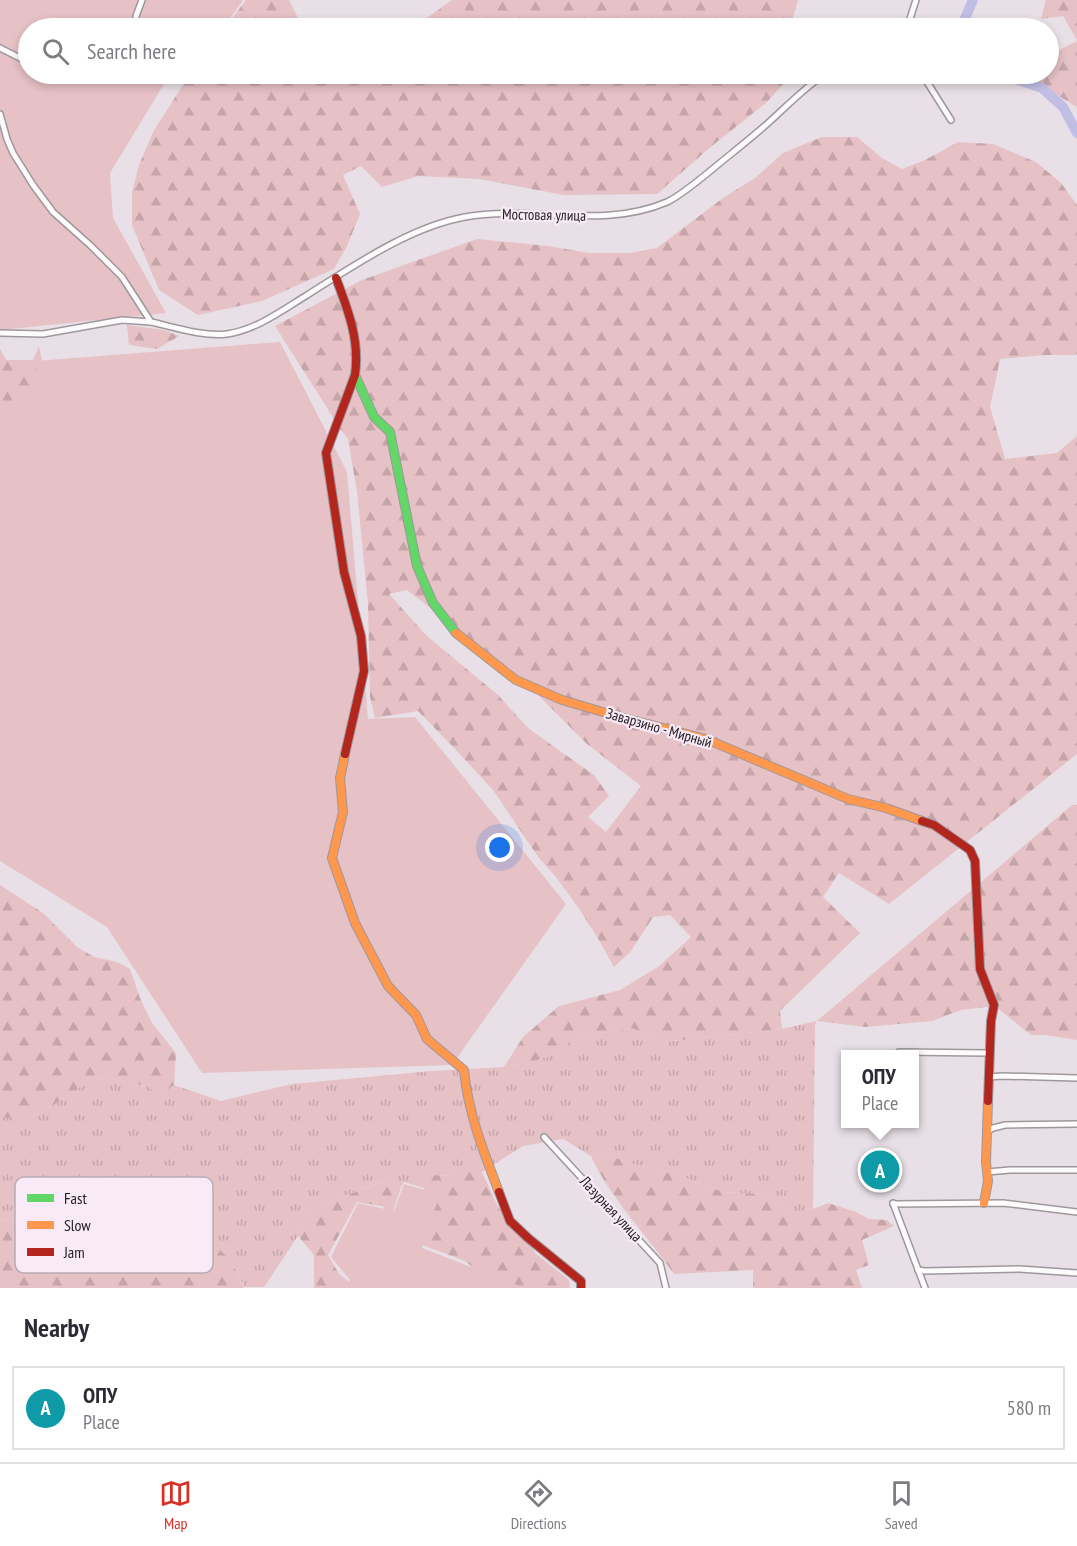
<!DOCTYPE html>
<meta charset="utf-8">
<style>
:root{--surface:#fff;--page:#f7f7f7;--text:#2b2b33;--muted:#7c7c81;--line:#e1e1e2;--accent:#d93025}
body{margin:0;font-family:"PT Sans Narrow",sans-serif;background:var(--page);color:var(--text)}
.you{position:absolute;left:500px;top:848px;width:21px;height:21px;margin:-15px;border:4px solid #fff;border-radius:50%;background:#1a73e8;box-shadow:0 0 0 9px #1a73e833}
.badge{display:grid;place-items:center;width:39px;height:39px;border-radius:50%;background:var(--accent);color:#fff;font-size:20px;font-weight:700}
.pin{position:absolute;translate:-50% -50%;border:3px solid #fff;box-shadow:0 2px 6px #0006}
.popup{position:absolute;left:841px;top:1050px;width:78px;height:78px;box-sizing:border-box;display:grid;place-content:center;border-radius:0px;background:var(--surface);filter:drop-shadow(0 2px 4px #0005);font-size:20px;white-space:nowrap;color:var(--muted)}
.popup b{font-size:22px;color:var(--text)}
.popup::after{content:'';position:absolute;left:50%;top:100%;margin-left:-12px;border:12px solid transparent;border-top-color:var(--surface)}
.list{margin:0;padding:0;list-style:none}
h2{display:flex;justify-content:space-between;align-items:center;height:78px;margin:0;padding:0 24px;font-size:26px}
h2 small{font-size:20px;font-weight:400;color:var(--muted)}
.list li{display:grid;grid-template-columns:39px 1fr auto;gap:18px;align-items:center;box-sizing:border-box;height:84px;margin:0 12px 12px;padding:0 12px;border:2px solid var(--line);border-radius:0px}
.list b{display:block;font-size:22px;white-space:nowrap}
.list p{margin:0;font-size:20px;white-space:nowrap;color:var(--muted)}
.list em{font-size:20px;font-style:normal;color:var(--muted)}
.icon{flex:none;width:33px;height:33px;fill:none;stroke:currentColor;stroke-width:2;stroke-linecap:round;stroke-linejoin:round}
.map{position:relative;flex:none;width:1077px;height:1288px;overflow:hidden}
.search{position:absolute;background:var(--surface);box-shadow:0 3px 9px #0003;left:18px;right:18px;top:18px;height:66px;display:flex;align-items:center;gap:15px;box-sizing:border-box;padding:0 21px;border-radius:33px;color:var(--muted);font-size:22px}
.sheet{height:174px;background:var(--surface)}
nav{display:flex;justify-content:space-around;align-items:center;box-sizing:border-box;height:84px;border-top:2px solid var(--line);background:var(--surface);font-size:16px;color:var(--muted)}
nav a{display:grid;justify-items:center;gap:3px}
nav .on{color:var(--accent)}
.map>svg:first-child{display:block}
.grass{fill:url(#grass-tufts)}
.forest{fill:url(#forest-firs);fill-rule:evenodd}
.garden{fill:#e6c1c5}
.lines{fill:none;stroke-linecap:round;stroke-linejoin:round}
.river{stroke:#c0bee5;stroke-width:10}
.street-casing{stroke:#9e989d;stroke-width:8}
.fast-casing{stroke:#9e989d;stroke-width:10}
.slow-casing{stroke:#9e989d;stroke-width:10}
.jam-casing{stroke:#9e989d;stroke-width:10}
.street{stroke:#fcfafb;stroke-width:5}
.fast{stroke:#63d668;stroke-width:8}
.slow{stroke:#ff974d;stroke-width:8}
.jam{stroke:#b3261e;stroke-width:8}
.labels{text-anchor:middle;stroke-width:4.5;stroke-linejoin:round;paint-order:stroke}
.street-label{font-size:15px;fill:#211c21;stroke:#f8eaf6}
.key{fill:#f8eaf6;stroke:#b8acb6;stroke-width:1.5}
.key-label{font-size:16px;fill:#211c21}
</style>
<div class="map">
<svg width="1077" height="1288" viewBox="0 0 1077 1288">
<defs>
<pattern id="grass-tufts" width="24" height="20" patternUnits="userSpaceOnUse" patternTransform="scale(1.5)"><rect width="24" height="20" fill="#e6c1c5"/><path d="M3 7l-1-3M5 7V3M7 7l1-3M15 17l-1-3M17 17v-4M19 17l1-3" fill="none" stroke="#c5a5a9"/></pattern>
<pattern id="forest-firs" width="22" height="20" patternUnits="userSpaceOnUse" patternTransform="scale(1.5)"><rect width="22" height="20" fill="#e6c1c5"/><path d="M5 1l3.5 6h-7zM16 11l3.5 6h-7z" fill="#c5a5a9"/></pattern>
</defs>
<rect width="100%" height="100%" fill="#e8e0e6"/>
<path class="grass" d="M817,1021L815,1025L813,1208L791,1213L777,1201L761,1194L723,1192L675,1174L625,1162L609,1154L591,1156L563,1139L523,1146L482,1172L466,1168L458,1176L428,1175L424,1188L404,1182L401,1187L385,1181L339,1198L308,1212L298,1236L264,1287H244L231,1260L191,1233L168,1243L151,1239L141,1218L111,1203L59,1209L27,1217L1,1220L0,1219V1118H31L60,1101L93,1078L111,1079L146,1086L162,1094L174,1085L221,1101L292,1084L432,1071L504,1067L531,1062L549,1056L577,1037L632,1028L663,1042L782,1029Z"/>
<g class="forest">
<path d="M246,0H289L303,28H229L231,20Z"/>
<path d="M452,0H798L790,28H413Z"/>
<path d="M1046,0H1077V40L1063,16L1041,19Z"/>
<path d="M1077,41V107L1025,76L1027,74H1048L1049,55Z"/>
<path d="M190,74H781L786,81L766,103L713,145L657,194L564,195L479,179L418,176L382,187L361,166L343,175L360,214L347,246L334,269L262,301L198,315L159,290L132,225V192L139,165L153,132Z"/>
<path d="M822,137H857L882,158L902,169L925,160L958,142L993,144L1036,162L1061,183L1077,205V354L1074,355H1045L1000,359L990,407L1005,459L1057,453L1077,436V754L889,904L839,873L823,897L860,933L780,1011L782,1029L663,1042L632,1028L577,1037L549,1056L531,1062L504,1067L523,1037L559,1006L620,990L658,967L691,937L670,915L653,917L631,951L614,967L599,940L580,910L556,877L539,858L493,790L456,750L418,711L375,718L370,697L368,604L357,491L348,439L341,430L275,326L362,280L477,239L548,246L588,253H630L657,248L723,198L755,178L783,153ZM407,590L518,675L587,744L641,786L606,832L588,817L609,796L594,775L529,729L498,695L427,636L389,594Z"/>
<path d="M127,325L164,330L179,336L157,349L129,345Z"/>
<path d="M39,346L51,401L0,424V349L6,360H33Z"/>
<path d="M1072,805H1077V1040L1045,1035H1031L995,1006L961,1010L932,1021L865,1027L817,1021Z"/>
<path d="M0,885L43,913L77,947L94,957L117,962L130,969L140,998L152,1023L176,1053L174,1085L162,1094L146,1086L111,1079L93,1078L60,1101L31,1118H0Z"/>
<path d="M609,1154L625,1162L675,1174L723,1192L761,1194L777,1201L791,1213L819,1207L828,1203L856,1212L869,1219L887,1220L894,1226L862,1240L869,1265L856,1270L862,1288H753V1270L674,1274C648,1237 609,1196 591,1156Z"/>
<path d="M466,1167L482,1172L498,1207L530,1243L535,1253L569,1280L570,1288H506L488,1280L465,1261L417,1243L418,1208L428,1175L458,1176Z"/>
<path d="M386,1181L401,1187L391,1217L385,1216L384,1207C375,1204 366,1204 357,1202L328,1255L339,1274L352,1284V1288H314V1255L298,1236L308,1212L339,1198Z"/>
<path d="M111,1203L141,1218L151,1239L168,1243L191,1233L206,1238L231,1260L244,1288H0V1219L1,1220L27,1217L59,1209Z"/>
</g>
<g class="garden">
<path d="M0,0H243L230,18L218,28H28V74H170L110,173L113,218L166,313L0,330Z"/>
<path d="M280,342L347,472L368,719L415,717L566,904L452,1065L202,1073L107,927L0,861V422L38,391L36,361Z"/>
<path d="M404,1184L440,1194L422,1248L525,1288H346L350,1280L331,1257L358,1203L394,1211Z"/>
</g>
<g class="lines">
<g class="river">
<path d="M963,28L962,25L973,0"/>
<path d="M1000,74L1042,88L1063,107L1077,133"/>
</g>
<g class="street-casing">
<g id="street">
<path d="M136,28V16L142,0"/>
<path d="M907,28L916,0"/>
<path d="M0,48L28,62"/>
<path d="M52,74C70,81 75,83 92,74"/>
<path d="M922,74L951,120"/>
<path d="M0,114L7,139L13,153L33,185L53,212L90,245L122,277L151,322C173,327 204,337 227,334C255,330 280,312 304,297C352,267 409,227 465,217C532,205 602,230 667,202C680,196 703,177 715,167C732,153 750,139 767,124C786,107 804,88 825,74"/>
<path d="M0,333L43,334L122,320L151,322"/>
<path d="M899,1052L989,1053"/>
<path d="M989,1077L1002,1076L1077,1078"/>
<path d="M987,1132L993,1128L1005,1125L1077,1124"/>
<path d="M544,1137L660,1263L666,1288"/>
<path d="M987,1172L1010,1170H1077"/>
<path d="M893,1203L925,1288"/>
<path d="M893,1204L1003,1203L1077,1212"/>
<path d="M918,1270L925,1271L1020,1269L1077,1273"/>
</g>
</g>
<g class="fast-casing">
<path id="fast" d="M355,375L374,417L390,432L417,566L433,603L456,633"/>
</g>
<g class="slow-casing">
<g id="slow">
<path d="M456,633L516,680L562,700L613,715L706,739L848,799L886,808L922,821"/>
<path d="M345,754L340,778L343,812L332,858L355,923L388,986L416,1015L427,1039L464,1070C468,1113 484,1153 499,1192"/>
<path d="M984,1203L988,1181L986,1162L988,1101"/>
</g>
</g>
<g class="jam-casing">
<g id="jam">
<path d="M336,278C348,310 360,340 355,375L326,453L344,572L361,636L364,671L345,754"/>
<path d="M922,821L934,825L970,850L975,861L980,969L994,1005L991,1021L988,1101"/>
<path d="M499,1192L510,1221L528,1238L581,1281V1288"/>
</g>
</g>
<use href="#street" class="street"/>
<use href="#fast" class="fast"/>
<use href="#slow" class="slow"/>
<use href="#jam" class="jam"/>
</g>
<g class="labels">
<g class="street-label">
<text transform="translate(544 215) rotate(1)" y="5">Мостовая улица</text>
<text transform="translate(659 728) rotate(16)" y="5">Заварзино - Мирный</text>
<text transform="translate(611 1209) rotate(47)" y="5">Лазурная улица</text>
</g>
</g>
<rect x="15" y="1177" width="198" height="96" rx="9" class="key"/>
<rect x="27" y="1194" width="27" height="8" fill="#63d668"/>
<rect x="27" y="1221" width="27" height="8" fill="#ff974d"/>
<rect x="27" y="1248" width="27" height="8" fill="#b3261e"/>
<g class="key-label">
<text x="64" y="1204">Fast</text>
<text x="64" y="1231">Slow</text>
<text x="64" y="1258">Jam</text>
</g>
</svg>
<div class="you"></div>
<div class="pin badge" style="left:880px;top:1170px;background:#0f9aa8">A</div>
<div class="popup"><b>ОПУ</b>Place</div>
<div class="search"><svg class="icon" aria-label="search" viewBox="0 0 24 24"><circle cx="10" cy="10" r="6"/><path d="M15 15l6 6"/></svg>Search here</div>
</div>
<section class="sheet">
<h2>Nearby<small></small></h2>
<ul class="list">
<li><span class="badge" style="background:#0f9aa8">A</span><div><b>ОПУ</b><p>Place</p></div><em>580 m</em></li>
</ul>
</section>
<nav>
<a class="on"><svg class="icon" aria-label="map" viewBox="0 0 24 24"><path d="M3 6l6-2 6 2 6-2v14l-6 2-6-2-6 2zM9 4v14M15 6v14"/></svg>Map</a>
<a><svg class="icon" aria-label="directions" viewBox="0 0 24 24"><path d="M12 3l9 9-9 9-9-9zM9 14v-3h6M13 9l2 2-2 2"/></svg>Directions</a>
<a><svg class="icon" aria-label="saved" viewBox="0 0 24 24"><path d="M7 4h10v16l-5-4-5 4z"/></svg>Saved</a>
</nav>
